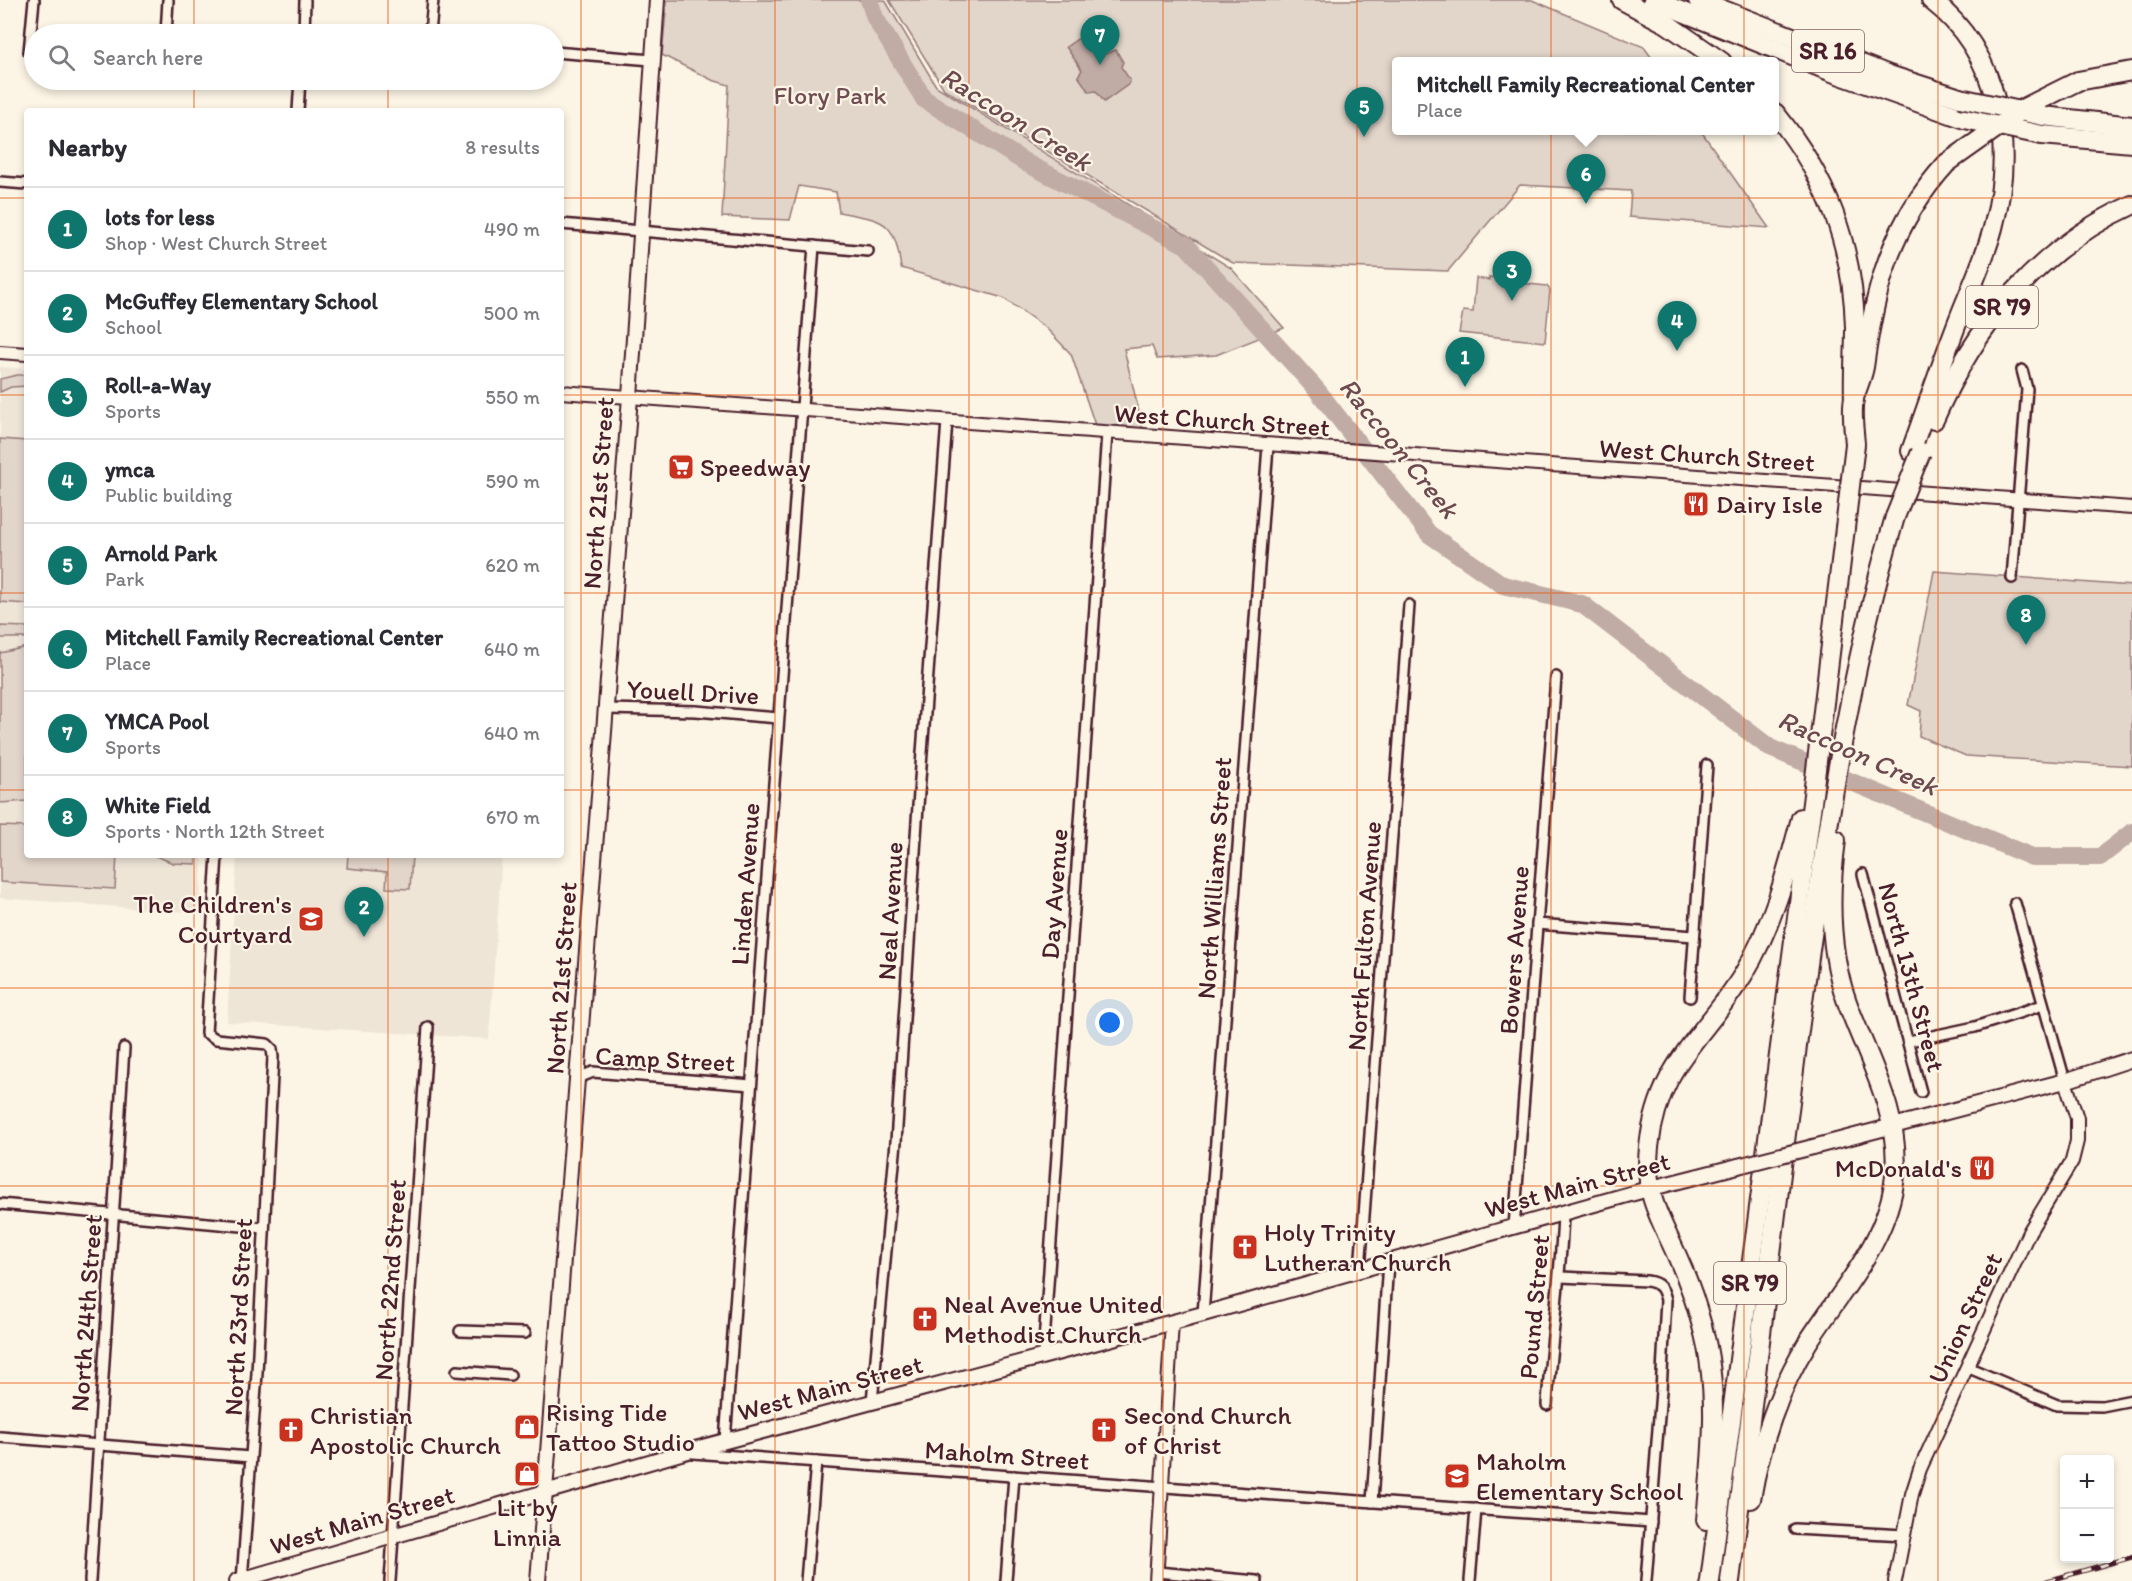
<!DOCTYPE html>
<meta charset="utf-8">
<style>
:root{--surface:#fff;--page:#f7f7f7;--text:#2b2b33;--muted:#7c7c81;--line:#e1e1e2;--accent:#0f766e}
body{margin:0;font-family:Itim,sans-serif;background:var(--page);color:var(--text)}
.controls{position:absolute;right:18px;bottom:18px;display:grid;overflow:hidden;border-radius:6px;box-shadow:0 3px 9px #0003}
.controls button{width:54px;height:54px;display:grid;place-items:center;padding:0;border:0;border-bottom:2px solid var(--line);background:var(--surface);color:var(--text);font:30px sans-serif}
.you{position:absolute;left:1110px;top:1023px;width:21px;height:21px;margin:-15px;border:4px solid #fff;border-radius:50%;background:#1a73e8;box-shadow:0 0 0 9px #1a73e833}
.badge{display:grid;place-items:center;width:39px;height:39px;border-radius:50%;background:var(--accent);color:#fff;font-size:20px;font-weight:700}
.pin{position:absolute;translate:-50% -50px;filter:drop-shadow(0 2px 3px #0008)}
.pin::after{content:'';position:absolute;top:32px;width:21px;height:18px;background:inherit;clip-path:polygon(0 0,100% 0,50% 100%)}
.popup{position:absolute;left:1392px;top:57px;width:387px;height:78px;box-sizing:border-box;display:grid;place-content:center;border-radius:6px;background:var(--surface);filter:drop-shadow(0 2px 4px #0005);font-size:20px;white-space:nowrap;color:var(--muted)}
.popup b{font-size:22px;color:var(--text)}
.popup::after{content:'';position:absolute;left:50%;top:100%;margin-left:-12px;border:12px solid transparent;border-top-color:var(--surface)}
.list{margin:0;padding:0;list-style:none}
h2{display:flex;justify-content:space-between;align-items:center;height:78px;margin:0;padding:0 24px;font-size:26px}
h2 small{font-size:20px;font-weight:400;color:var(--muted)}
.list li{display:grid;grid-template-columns:39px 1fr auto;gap:18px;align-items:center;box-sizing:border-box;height:84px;padding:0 24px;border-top:2px solid var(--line)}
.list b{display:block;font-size:22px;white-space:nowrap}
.list p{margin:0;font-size:20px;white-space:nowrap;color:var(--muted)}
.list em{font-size:20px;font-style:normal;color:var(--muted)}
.icon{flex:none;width:33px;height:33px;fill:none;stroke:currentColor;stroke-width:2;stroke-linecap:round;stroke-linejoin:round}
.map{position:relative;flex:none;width:2132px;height:1581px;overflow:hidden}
.search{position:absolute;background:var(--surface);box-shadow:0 3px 9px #0003;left:24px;top:24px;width:540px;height:66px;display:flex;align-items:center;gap:15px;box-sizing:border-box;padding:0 21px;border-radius:33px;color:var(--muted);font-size:22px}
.panel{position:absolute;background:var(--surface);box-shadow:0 3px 9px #0003;left:24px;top:108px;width:540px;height:750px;border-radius:6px}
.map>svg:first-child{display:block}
.built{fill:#eee5d7}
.green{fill:#e2d5ca;stroke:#967a7a;stroke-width:1.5}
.water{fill:#c0aca5;stroke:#917474;stroke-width:1.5}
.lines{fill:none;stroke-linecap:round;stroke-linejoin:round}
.river{stroke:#c0aca5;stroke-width:18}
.minor-casing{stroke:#4a1f2b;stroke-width:14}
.tertiary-casing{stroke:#4a1f2b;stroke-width:16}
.secondary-casing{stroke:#4a1f2b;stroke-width:18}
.motorway-casing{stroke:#4a1f2b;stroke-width:22}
.minor{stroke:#fcf5e5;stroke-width:9}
.tertiary{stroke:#fcf5e5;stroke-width:12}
.secondary{stroke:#fcf5e5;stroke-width:14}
.motorway{stroke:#fcf5e5;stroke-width:18}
.rail-casing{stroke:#4a1f2b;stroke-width:5}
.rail{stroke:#fcf5e5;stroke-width:3;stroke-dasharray:9;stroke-linecap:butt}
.secondary-bridge-casing{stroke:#4a1f2b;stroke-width:18;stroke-linecap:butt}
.motorway-bridge-casing{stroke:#4a1f2b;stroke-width:22;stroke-linecap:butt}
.secondary-bridge{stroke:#fcf5e5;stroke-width:14}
.motorway-bridge{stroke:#fcf5e5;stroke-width:18}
.grid{fill:none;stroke:#e8590c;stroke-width:1.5;stroke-opacity:0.55}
.labels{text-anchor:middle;stroke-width:4.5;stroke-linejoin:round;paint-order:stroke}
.shield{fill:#fcf5e5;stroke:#7f5f63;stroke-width:1.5}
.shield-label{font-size:24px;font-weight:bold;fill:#4a1f2b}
.park-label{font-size:26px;fill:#704c53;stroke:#fcf5e5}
.street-label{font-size:26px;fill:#4a1f2b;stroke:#fcf5e5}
.poi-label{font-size:26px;fill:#4a1f2b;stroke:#fcf5e5;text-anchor:start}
.water-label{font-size:27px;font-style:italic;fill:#6d4950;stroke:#fcf5e5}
</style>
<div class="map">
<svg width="2132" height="1581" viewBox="0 0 2132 1581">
<rect width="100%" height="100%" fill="#fcf5e5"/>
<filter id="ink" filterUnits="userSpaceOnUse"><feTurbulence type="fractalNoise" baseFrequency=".0167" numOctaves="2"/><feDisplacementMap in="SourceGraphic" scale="12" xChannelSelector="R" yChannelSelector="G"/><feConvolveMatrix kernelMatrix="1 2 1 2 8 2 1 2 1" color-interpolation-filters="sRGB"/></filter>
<g filter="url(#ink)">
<g class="built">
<path d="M0,367L27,369V855H203L199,913L0,898Z"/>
<path d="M237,855H502L489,1039L227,1022Z"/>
</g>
<g class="green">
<path d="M667,0H885L936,86L1231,268L1284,328L1216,355L1157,359L1152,346L1124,349L1143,429L1095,425L1071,354L1046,328L1003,298L901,268C894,218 884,221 839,212L836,192L799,186L790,220L722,217L729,85L712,80L662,55Z"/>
<path d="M889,0H1532L1644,47L1654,61L1397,62V130L1701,131L1769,228L1629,217L1631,191L1520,185L1448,271L1233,263L944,89Z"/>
<path d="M1489,277L1502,278V281L1547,286L1550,290L1545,342L1459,333L1463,311L1473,312L1476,278L1489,280Z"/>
<path d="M17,375H27V386L11,387L0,392V379Z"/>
<path d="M0,439L27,441V604L0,602Z"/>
<path d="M1934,571L2132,586V766L1966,756L1919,736L1921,711L1908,705Z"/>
<path d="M0,626L27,627V638H0Z"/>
<path d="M27,647V801L0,803V653Z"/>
<path d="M0,826L27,827V855H117L115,889L0,882Z"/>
<path d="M153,855H197L196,864L173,863Z"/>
<path d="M348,855H412L410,889L386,888L387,872L347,868Z"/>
</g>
<path class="water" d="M1096,26L1109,44L1100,51L1102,55L1116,50L1123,62L1121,67L1130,80L1129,84L1104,102L1096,91L1089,92L1078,76L1082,70L1066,47Z"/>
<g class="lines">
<path class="river" d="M869,0L875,18L924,99L1028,164L1186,245L1317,390L1429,534L1503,585L1582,604L1770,748L2032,857H2100L2132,832"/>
<g class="minor-casing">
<g id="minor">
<path d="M166,34L168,0"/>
<path d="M304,34L305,0"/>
<path d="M430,34L433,0"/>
<path d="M29,52L34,0"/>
<path d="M554,52L652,60"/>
<path d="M298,111L300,80"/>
<path d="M0,182L27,184"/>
<path d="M561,224L868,251"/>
<path d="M2012,578L2027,389L2022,370"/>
<path d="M606,709L696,711L778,718"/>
<path d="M217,855L206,1033L216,1039L267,1044L272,1049L273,1057L257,1373L242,1581"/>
<path d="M1863,874L1921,1092"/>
<path d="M2015,903L2065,1081"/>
<path d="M1537,924L1694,936"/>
<path d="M1690,997L1707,765"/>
<path d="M1909,1041L1975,1027L2043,1005"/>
<path d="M578,1078L593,1072L751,1085"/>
<path d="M0,1204L264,1228"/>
<path d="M1514,1227L1556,677"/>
<path d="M1360,1270L1409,605"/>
<path d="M1561,1277L1647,1281C1660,1283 1663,1288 1666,1300L1661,1391L1646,1581"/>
<path d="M1203,1314L1268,446"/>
<path d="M460,1331L525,1333"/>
<path d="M1043,1357L1107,433"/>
<path d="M1967,1367L2057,1405L2102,1406L2132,1400"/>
<path d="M457,1371L510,1375"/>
<path d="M872,1402L896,1142L918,806L947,421"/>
<path d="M1547,1405C1551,1340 1561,1277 1563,1213"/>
<path d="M0,1437L250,1457"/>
<path d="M725,1441L814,246"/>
<path d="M693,1453L1651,1522"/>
<path d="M1372,1502L1388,1262"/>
<path d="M1795,1529L1904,1535"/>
<path d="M1157,1572L1257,1581"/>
<path d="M90,1581L124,1048"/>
<path d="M390,1581L428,1027"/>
<path d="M806,1581L816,1462"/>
<path d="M1006,1581L1014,1476"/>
<path d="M1470,1581L1476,1509"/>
</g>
</g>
<g class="tertiary-casing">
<g id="tertiary">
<path d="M0,352L27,354"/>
<path d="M561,392L2132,508"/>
<path d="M1156,1581L1172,1322"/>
<path d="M1895,1581L1912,1494L1920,1469L2029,1232L2072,1161L2077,1141V1118L2065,1081"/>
</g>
</g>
<g class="secondary-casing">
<g id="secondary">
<path d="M1813,1147L2065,1081L2132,1059"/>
<path d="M237,1581L684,1452L1203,1314L1648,1189L1738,1166"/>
<path d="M538,1581L630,397L657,0"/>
</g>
</g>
<g class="motorway-casing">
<g id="motorway">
<path d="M1622,0L1667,24L1722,62"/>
<path d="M1653,0L1832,72L1965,119"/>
<path d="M1698,0L1889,75L1960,98"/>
<path d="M2078,81L2132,71"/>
<path d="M1775,113C1827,177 1853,245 1855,327C1855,351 1853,376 1854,400"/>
<path d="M2043,116L2132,126"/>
<path d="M2042,135L2132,143"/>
<path d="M1934,420C1974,327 2039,247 2132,205"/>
<path d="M1855,444C1854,430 1851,412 1854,398C1857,388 1862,378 1864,367C1875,287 1891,224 1947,163"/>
<path d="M1911,451C1926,409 1940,368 1956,326C1968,294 1984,261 1993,228C2015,147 2001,54 1931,0"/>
<path d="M1751,1499C1760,1445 1779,1388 1808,1342C1842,1289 1889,1240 1895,1175C1901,1114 1867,1057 1847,1002C1829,952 1829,892 1836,840"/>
<path d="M1706,1520C1712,1456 1720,1389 1702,1326C1696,1303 1688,1280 1678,1258C1659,1215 1644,1196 1649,1147C1658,1064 1703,1039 1743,975C1772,927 1787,872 1801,818"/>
<path d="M1710,1581L1812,803L1845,528"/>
<path d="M1730,1581C1753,1400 1775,1219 1798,1038C1822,860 1844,690 1895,517"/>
</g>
</g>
<use href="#minor" class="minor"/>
<use href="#tertiary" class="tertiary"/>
<use href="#secondary" class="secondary"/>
<use href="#motorway" class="motorway"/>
<g class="rail-casing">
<path id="rail" d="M2047,1581L2132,1557"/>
</g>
<use href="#rail" class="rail"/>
<g class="secondary-bridge-casing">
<path id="secondary-bridge" d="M1738,1166L1813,1147"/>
</g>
<g class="motorway-bridge-casing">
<g id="motorway-bridge">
<path d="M1960,98L2043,116"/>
<path d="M1965,119L2042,135"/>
<path d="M1947,163L2026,107L2078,81"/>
<path d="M1895,517L1921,452"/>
<path d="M1845,528L1855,444"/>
</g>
</g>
<use href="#secondary-bridge" class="secondary-bridge"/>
<use href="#motorway-bridge" class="motorway-bridge"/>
</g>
</g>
<path class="grid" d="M194,0V34M388,0V34M581,0V1581M775,0V1581M969,0V1581M1163,0V1581M1357,0V1581M1551,0V1581M1744,0V1581M1938,0V1581M194,80V111M388,80V111M0,198H27M561,198H2132M0,395H27M561,395H2132M0,593H27M561,593H2132M0,790H27M561,790H2132M194,855V1581M388,855V1581M0,988H2132M0,1186H2132M0,1383H2132"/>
<defs>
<g id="supermarket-square" transform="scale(1.35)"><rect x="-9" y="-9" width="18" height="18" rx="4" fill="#c8321e" stroke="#fcf5e5"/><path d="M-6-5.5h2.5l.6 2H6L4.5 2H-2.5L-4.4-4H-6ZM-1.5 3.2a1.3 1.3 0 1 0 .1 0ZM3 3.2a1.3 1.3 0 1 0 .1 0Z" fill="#fff"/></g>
<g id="restaurant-square" transform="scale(1.35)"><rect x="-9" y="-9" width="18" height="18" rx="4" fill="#c8321e" stroke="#fcf5e5"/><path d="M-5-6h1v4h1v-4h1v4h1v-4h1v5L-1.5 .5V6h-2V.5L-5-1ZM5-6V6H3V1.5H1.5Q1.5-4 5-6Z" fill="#fff"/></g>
<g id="school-square" transform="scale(1.35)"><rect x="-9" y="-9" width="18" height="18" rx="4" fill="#c8321e" stroke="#fcf5e5"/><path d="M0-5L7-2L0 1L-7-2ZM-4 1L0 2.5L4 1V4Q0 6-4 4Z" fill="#fff"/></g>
<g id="church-square" transform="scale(1.35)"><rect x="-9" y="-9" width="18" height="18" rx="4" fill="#c8321e" stroke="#fcf5e5"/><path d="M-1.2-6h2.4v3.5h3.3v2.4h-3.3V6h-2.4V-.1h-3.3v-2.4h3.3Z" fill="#fff"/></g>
<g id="shop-square" transform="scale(1.35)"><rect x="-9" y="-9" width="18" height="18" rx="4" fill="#c8321e" stroke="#fcf5e5"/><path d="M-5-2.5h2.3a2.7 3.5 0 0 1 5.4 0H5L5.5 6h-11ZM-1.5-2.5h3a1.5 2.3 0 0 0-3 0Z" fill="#fff"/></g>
</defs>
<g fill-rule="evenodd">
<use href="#supermarket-square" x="681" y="467"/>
<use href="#restaurant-square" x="1696" y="504"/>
<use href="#school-square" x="311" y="919"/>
<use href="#restaurant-square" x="1982" y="1168"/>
<use href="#church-square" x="1245" y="1247"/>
<use href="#church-square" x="925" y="1319"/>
<use href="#shop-square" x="527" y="1427"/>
<use href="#church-square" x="291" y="1430"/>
<use href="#church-square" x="1104" y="1430"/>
<use href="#shop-square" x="527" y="1474"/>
<use href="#school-square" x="1457" y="1476"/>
</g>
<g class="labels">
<g class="shield">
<rect x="1792" y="30" width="72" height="42" rx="4.5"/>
<rect x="1966" y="286" width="72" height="42" rx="4.5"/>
<rect x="1714" y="1262" width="72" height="42" rx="4.5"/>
</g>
<g class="shield-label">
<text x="1828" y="59">SR 16</text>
<text x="2002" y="315">SR 79</text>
<text x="1750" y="1291">SR 79</text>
</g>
<g class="park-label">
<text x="830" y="104">Flory Park</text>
</g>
<g class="street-label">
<text transform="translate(1222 420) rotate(4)" y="9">West Church Street</text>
<text transform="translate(1707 455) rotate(4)" y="9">West Church Street</text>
<text transform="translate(598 493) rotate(-86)" y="9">North 21st Street</text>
<text transform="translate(693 692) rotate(3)" y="9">Youell Drive</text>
<text transform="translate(1214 878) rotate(-86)" y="9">North Williams Street</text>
<text transform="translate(745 884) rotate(-86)" y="9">Linden Avenue</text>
<text transform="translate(1054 894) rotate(-86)" y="9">Day Avenue</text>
<text transform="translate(890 911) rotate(-87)" y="9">Neal Avenue</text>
<text transform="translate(1364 936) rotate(-86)" y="9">North Fulton Avenue</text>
<text transform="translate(1514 950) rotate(-86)" y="9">Bowers Avenue</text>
<text transform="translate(1912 977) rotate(75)" y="9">North 13th Street</text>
<text transform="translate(561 978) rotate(-86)" y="9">North 21st Street</text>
<text transform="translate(665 1059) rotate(3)" y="9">Camp Street</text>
<text transform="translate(1577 1185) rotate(-15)" y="9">West Main Street</text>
<text transform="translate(390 1280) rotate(-86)" y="9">North 22nd Street</text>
<text transform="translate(1534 1307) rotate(-85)" y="9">Pound Street</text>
<text transform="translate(86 1313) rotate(-86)" y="9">North 24th Street</text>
<text transform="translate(238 1317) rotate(-87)" y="9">North 23rd Street</text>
<text transform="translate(1965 1318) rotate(-65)" y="9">Union Street</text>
<text transform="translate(830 1388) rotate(-15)" y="9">West Main Street</text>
<text transform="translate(1007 1455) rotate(4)" y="9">Maholm Street</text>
<text transform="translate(362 1520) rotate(-16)" y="9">West Main Street</text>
</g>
<g class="poi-label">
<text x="700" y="476">Speedway</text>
<text x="1716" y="513">Dairy Isle</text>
<text x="292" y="913" text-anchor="end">The Children's<tspan x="292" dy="30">Courtyard</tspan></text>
<text x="1962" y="1177" text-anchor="end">McDonald's</text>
<text x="1264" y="1241">Holy Trinity<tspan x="1264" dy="30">Lutheran Church</tspan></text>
<text x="944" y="1313">Neal Avenue United<tspan x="944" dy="30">Methodist Church</tspan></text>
<text x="546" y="1421">Rising Tide<tspan x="546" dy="30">Tattoo Studio</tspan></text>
<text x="310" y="1424">Christian<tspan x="310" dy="30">Apostolic Church</tspan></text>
<text x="1124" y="1424">Second Church<tspan x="1124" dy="30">of Christ</tspan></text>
<text x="1476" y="1470">Maholm<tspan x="1476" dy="30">Elementary School</tspan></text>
<text x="527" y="1516" text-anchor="middle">Lit by<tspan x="527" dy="30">Linnia</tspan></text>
</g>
<g class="water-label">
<text transform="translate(1016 119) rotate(32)" y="9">Raccoon Creek</text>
<text transform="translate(1399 448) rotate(51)" y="9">Raccoon Creek</text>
<text transform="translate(1858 753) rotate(24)" y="9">Raccoon Creek</text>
</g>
</g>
</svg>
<div class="controls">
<button>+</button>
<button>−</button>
</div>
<div class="you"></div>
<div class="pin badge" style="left:1465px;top:387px">1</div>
<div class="pin badge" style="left:364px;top:937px">2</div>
<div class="pin badge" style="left:1512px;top:301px">3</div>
<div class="pin badge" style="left:1677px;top:351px">4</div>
<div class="pin badge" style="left:1364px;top:137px">5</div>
<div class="pin badge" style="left:1586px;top:204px">6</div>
<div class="popup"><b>Mitchell Family Recreational Center</b>Place</div>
<div class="pin badge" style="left:1100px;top:65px">7</div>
<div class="pin badge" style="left:2026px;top:645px">8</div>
<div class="search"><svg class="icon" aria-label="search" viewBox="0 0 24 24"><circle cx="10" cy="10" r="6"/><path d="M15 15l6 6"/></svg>Search here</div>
<section class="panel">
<h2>Nearby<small>8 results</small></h2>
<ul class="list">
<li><span class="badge">1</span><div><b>lots for less</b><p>Shop · West Church Street</p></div><em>490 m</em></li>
<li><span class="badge">2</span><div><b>McGuffey Elementary School</b><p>School</p></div><em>500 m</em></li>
<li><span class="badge">3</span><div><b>Roll-a-Way</b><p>Sports</p></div><em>550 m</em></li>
<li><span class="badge">4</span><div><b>ymca</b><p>Public building</p></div><em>590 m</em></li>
<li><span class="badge">5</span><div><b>Arnold Park</b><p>Park</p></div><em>620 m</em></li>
<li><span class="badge">6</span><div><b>Mitchell Family Recreational Center</b><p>Place</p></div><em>640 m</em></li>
<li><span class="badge">7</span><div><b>YMCA Pool</b><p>Sports</p></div><em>640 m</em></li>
<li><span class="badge">8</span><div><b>White Field</b><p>Sports · North 12th Street</p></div><em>670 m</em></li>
</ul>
</section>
</div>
